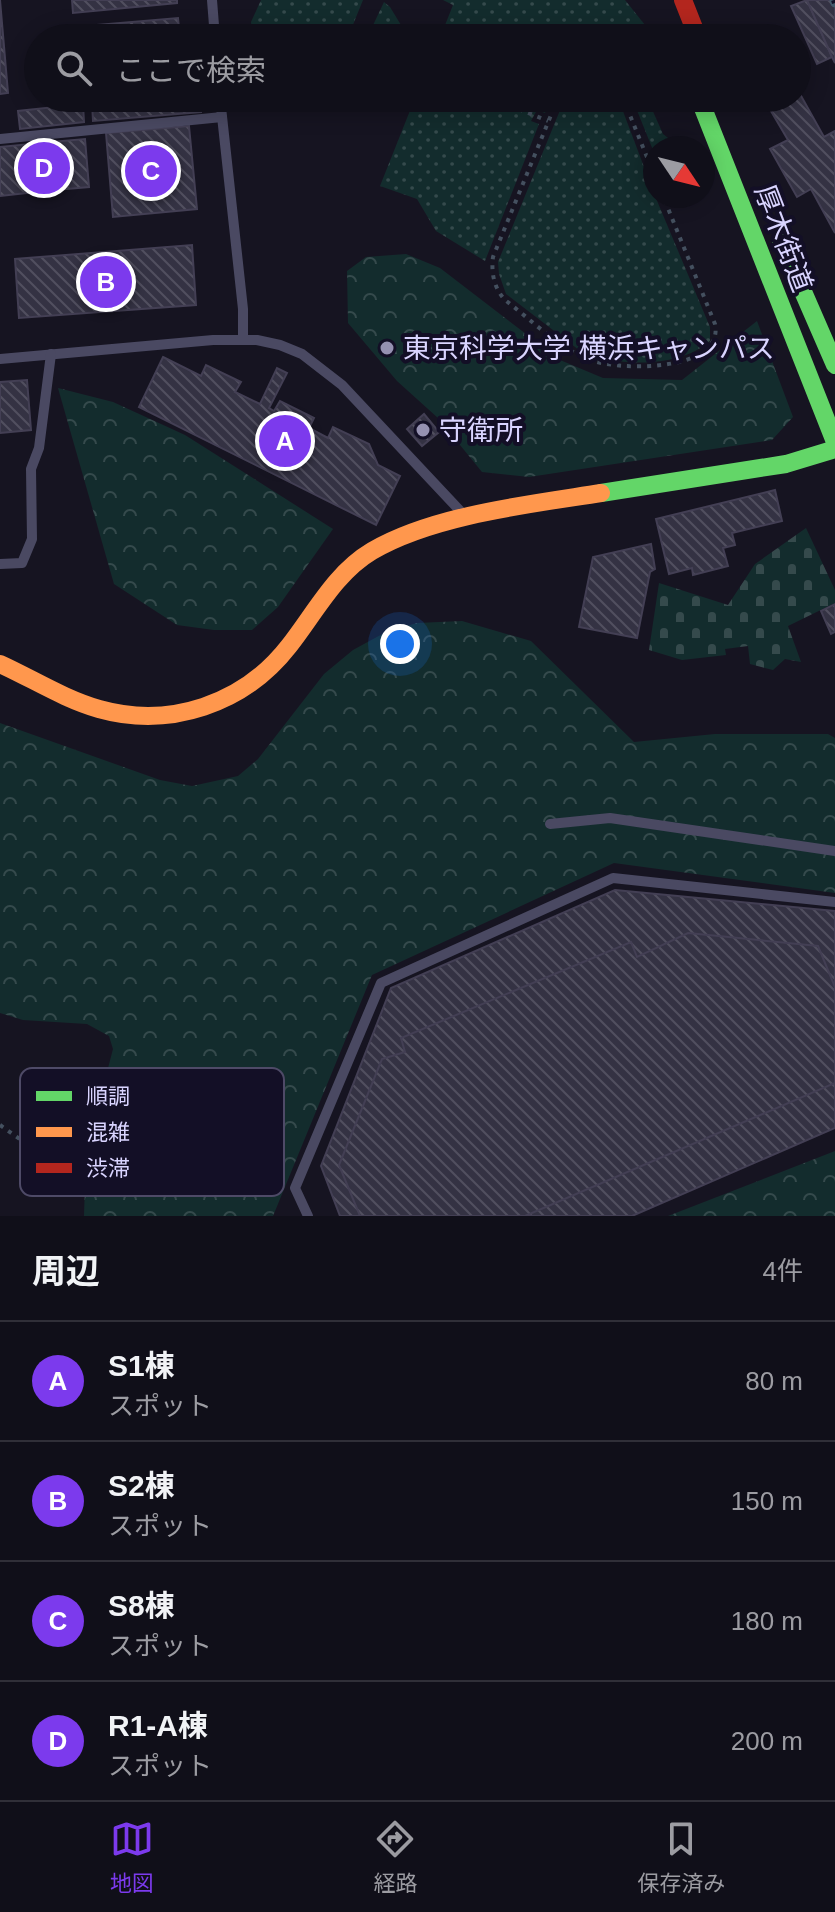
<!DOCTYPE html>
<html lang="ja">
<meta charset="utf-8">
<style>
:root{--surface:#100f19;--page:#1e1d26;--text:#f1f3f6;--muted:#9c9ca2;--line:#302f38;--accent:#7c3aed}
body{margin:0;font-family:Helvetica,"Noto Sans JP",sans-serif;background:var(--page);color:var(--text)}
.compass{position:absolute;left:643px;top:136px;width:72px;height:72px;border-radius:50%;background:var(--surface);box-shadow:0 4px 20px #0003;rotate:125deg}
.you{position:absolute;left:400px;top:644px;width:28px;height:28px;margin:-20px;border:6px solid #fff;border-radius:50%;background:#1a73e8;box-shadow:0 0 0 12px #1a73e833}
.badge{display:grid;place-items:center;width:52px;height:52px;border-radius:50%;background:var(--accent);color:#fff;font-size:26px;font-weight:700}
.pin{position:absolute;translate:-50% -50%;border:4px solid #fff;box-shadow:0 2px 8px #0006}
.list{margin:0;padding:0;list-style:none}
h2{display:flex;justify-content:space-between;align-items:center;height:104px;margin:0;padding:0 32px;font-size:34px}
h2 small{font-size:26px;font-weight:400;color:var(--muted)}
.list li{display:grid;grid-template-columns:52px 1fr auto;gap:24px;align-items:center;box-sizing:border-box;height:120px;padding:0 32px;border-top:2px solid var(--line)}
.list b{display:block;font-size:30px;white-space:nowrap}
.list p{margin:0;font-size:26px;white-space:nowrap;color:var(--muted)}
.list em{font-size:26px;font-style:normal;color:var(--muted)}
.icon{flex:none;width:44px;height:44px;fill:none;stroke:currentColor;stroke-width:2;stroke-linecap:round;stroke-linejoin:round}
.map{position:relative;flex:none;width:835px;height:1216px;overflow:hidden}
.search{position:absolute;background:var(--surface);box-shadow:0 4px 20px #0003;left:24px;right:24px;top:24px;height:88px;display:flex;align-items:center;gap:20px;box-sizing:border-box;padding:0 28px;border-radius:44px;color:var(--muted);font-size:30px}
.sheet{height:584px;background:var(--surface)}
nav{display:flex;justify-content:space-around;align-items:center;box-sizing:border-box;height:112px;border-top:2px solid var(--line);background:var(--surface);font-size:22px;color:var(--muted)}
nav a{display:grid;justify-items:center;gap:4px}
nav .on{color:var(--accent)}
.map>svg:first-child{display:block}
.grass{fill:url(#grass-dots)}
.forest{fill:url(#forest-crowns)}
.cemetery{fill:url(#cemetery-stones)}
.building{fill:url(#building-back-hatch);stroke:#433f54;stroke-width:2}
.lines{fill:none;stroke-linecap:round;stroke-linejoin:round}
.path{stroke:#44505f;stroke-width:4;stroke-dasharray:4 6;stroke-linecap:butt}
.lane{stroke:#4a4962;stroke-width:10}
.fast{stroke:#63d668;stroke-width:18}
.slow{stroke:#ff974d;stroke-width:18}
.jam{stroke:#b3261e;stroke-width:18}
.rail-casing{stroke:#43596b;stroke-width:9}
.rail{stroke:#130f26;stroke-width:6;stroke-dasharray:18;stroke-linecap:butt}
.poi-dot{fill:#9591b1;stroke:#130f26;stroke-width:3}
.labels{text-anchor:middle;stroke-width:8;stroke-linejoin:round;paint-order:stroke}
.street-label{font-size:28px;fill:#d9d4ff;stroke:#130f26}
.poi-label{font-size:28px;fill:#d9d4ff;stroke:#130f26;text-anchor:start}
.key{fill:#130f26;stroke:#4e4a67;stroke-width:2}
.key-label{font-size:22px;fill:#d9d4ff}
</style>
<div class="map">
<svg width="835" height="1216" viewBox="0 0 835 1216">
<defs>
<pattern id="grass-dots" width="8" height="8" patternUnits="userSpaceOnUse" patternTransform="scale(2)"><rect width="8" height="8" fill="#132c2d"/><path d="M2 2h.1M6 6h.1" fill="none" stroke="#354a4c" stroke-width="1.8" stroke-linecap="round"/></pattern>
<pattern id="forest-crowns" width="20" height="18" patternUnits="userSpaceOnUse" patternTransform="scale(2)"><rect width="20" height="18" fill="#132c2d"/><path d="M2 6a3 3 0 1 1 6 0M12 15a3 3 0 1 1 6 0" fill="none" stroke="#354a4c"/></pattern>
<pattern id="cemetery-stones" width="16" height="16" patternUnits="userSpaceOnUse" patternTransform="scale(2)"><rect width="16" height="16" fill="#132c2d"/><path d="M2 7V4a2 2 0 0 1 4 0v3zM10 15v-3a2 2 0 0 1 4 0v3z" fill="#354a4c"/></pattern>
<pattern id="building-back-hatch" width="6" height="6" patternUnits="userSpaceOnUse" patternTransform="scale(2)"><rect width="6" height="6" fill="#343243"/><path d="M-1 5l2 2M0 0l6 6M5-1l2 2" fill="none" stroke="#514f5f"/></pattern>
</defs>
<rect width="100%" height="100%" fill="#161421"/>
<g class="grass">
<path d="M261,0H363L348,37L340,34L338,38H253L251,22Z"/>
<path d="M443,0H625L645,25L647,38H440L453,5Z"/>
<path d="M384,2L390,7L404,30L403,38H367Z"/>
<path d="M415,98H552L545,113L537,110L531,121L539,124L485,261L436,231L417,199L380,186Z"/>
<path d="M565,98H618L655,196L710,327V341C678,369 615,367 579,350L506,294L499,274L498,262Z"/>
<path d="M632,98H647L663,134L681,148H655V155Z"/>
</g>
<g class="forest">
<path d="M406,254L440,268L560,360L603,378L682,380L757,321L793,417L772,440L529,477L482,472L438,418L397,381L348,323L347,271L366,257Z"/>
<path d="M58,388L113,402L185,435L333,529L278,607L252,630H214L177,625L114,584Z"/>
<path d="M462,621L531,641L634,742L715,734H828L835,738V893L614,863L372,975L273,1216H84L86,1153L113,1049L109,1036L87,1024L23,1020L0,1013V723L160,780L192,786L238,776L258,759L324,674L353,650L386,632L417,623Z"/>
<path d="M835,1151V1216H668Z"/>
</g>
<path class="cemetery" d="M806,528L835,590V603L788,626L801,662L785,659L773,670L750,664L748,646L725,649L726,655L682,660L649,650L659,583L728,605L755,564Z"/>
<g class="building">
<path d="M0,0L8,93L0,94Z"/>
<path d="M72,0H177V3L73,13Z"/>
<path d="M807,0L832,57L817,64L791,6Z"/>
<path d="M807,0H835V63L832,57Z"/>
<path d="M178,18L180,38H74V27Z"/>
<path d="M800,94L824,137L835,131V233L811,189L797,197L770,149L788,140L771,111Z"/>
<path d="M151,98H200L201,112L93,121L92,103Z"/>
<path d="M83,104L84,122L20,129L18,111Z"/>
<path d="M189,126L197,209L113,217L106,133Z"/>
<path d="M85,139L89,187L44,191L42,171L33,172L35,192L0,196V147L30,144L32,166L42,165L40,143Z"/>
<path d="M192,245L196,305L19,318L15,259Z"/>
<path d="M163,357L201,376L206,365L241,382L235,392L260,404L277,368L287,373L269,408L274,411L280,401L314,418L309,428L328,438L333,427L369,444L378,465L400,476L376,525L139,407Z"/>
<path d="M27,380L31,430L0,433V382Z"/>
<path d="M424,414L439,432L422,446L407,429Z"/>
<path d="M775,490L782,521L732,533L735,545L723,548L728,566L693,575L692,568L669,574L656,519Z"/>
<path d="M651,544L655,569L650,572L637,638L579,627L593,557Z"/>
<path d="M835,604V632L831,634L821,611Z"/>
<path d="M615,890L835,911V1128L632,1216H340L321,1166L391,988Z"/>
<path d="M688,933L818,946L835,987V1083L525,1216H360L339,1165L382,1059L405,1052L401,1038L631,942L637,957Z"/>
</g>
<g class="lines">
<g class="path">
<path d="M491,98L548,121"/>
<path d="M558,98L493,257C491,273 494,288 505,300C530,319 556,345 585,358C614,372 725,373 715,324L663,196"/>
<path d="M623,98L655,177"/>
<path d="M0,1125L38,1152"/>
</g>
<g class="lane">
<path d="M212,0L215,38"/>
<path d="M220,98L243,309V340"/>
<path d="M0,139L222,117"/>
<path d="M0,359L213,340H257L280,345L302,354L342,385L464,515"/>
<path d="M0,564L22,563L32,539L31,469L39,448L51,354"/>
<path d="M550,824L610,818L835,851"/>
<path d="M308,1216L295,1188L381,983L613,878L835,902"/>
</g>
<g class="fast">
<path d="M699,98L835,442"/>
<path d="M781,241L835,365"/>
<path d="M601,493L786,464L835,449"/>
</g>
<path class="slow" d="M0,664C33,679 64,699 99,709C170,729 244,704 289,646C315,613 335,573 372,551C433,515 531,504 601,493"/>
<path class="jam" d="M683,0L698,38"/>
<g class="rail-casing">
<path id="rail" d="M834,0L835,3"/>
</g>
<use href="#rail" class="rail"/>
</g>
<g class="poi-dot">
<circle cx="387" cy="348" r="8"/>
<circle cx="423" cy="430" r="8"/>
</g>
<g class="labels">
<g class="street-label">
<text transform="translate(784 238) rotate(69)" y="10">厚木街道</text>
</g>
<g class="poi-label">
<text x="403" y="358">東京科学大学 横浜キャンパス</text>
<text x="439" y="440">守衛所</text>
</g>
</g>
<rect x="20" y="1068" width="264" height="128" rx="12" class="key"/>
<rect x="36" y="1091" width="36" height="10" fill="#63d668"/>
<rect x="36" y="1127" width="36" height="10" fill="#ff974d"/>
<rect x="36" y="1163" width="36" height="10" fill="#b3261e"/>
<g class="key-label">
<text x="86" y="1104">順調</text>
<text x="86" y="1140">混雑</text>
<text x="86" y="1176">渋滞</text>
</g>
</svg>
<svg class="compass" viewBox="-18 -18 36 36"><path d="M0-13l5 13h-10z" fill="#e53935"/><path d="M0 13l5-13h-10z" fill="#9c9ca2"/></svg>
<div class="you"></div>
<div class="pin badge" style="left:285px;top:441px">A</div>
<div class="pin badge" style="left:106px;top:282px">B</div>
<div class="pin badge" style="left:151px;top:171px">C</div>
<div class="pin badge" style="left:44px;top:168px">D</div>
<div class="search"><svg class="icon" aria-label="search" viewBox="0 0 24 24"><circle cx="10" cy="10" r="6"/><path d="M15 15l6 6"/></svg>ここで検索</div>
</div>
<section class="sheet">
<h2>周辺<small>4件</small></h2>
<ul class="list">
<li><span class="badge">A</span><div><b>S1棟</b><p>スポット</p></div><em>80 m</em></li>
<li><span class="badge">B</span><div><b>S2棟</b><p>スポット</p></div><em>150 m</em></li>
<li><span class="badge">C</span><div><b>S8棟</b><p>スポット</p></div><em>180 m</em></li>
<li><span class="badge">D</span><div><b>R1-A棟</b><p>スポット</p></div><em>200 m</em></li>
</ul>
</section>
<nav>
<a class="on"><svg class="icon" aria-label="map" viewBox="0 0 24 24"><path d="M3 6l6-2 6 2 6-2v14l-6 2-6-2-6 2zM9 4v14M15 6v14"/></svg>地図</a>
<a><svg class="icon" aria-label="directions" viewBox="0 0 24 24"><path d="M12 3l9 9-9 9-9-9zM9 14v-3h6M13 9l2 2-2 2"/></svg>経路</a>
<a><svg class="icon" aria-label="saved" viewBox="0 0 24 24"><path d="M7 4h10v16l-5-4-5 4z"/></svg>保存済み</a>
</nav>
